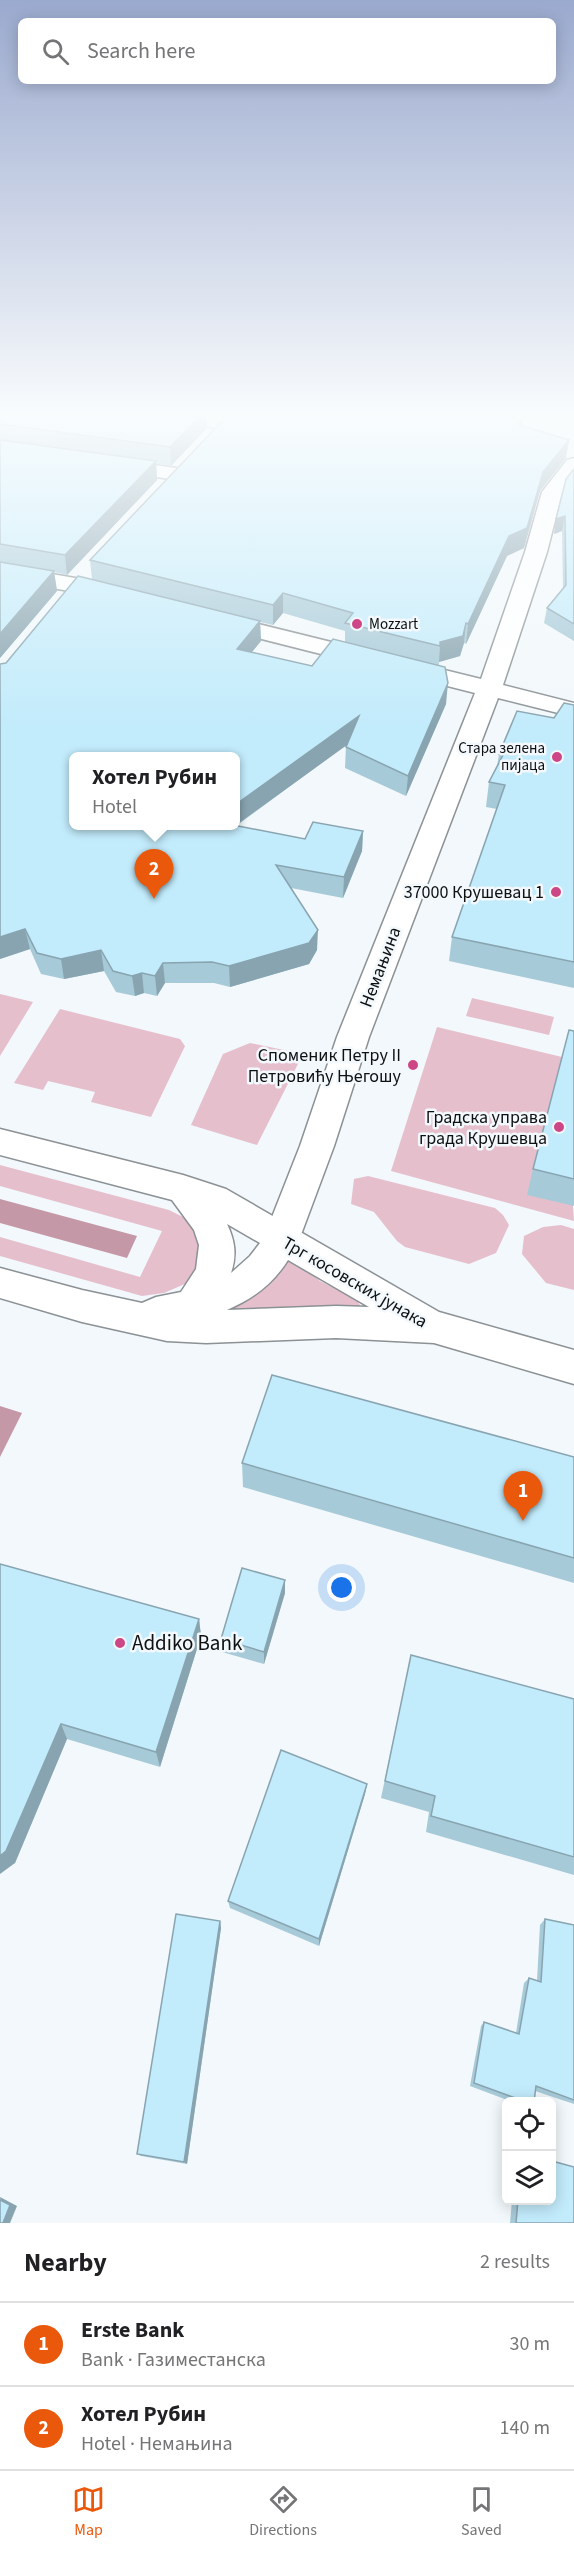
<!DOCTYPE html>
<meta charset="utf-8">
<style>
:root{--surface:#fff;--page:#f6f6f6;--text:#202124;--muted:#757577;--line:#e0e0e0;--accent:#ea580c}
body{margin:0;font-family:"Source Sans 3",sans-serif;background:var(--page);color:var(--text)}
.controls{position:absolute;right:18px;bottom:18px;display:grid;overflow:hidden;border-radius:9px;box-shadow:0 3px 15px #0003}
.controls button{width:54px;height:54px;display:grid;place-items:center;padding:0;border:0;border-bottom:2px solid var(--line);background:var(--surface);color:var(--text);font:30px sans-serif}
.you{position:absolute;left:342px;top:1588px;width:21px;height:21px;margin:-15px;border:4px solid #fff;border-radius:50%;background:#1a73e8;box-shadow:0 0 0 9px #1a73e833}
.badge{display:grid;place-items:center;width:39px;height:39px;border-radius:50%;background:var(--accent);color:#fff;font-size:20px;font-weight:700}
.pin{position:absolute;translate:-50% -50px;filter:drop-shadow(0 2px 3px #0008)}
.pin::after{content:'';position:absolute;top:32px;width:21px;height:18px;background:inherit;clip-path:polygon(0 0,100% 0,50% 100%)}
.popup{position:absolute;left:69px;top:752px;width:171px;height:78px;box-sizing:border-box;display:grid;place-content:center;border-radius:9px;background:var(--surface);filter:drop-shadow(0 2px 4px #0005);font-size:20px;white-space:nowrap;color:var(--muted)}
.popup b{font-size:22px;color:var(--text)}
.popup::after{content:'';position:absolute;left:50%;top:100%;margin-left:-12px;border:12px solid transparent;border-top-color:var(--surface)}
.list{margin:0;padding:0;list-style:none}
h2{display:flex;justify-content:space-between;align-items:center;height:78px;margin:0;padding:0 24px;font-size:26px}
h2 small{font-size:20px;font-weight:400;color:var(--muted)}
.list li{display:grid;grid-template-columns:39px 1fr auto;gap:18px;align-items:center;box-sizing:border-box;height:84px;padding:0 24px;border-top:2px solid var(--line)}
.list b{display:block;font-size:22px;white-space:nowrap}
.list p{margin:0;font-size:20px;white-space:nowrap;color:var(--muted)}
.list em{font-size:20px;font-style:normal;color:var(--muted)}
.icon{flex:none;width:33px;height:33px;fill:none;stroke:currentColor;stroke-width:2;stroke-linecap:round;stroke-linejoin:round}
.map{position:relative;flex:none;width:574px;height:2223px;overflow:hidden}
.search{position:absolute;background:var(--surface);box-shadow:0 3px 15px #0003;left:18px;right:18px;top:18px;height:66px;display:flex;align-items:center;gap:15px;box-sizing:border-box;padding:0 21px;border-radius:9px;color:var(--muted);font-size:22px}
.sheet{height:246px;background:var(--surface)}
nav{display:flex;justify-content:space-around;align-items:center;box-sizing:border-box;height:84px;border-top:2px solid var(--line);background:var(--surface);font-size:16px;color:var(--muted)}
nav a{display:grid;justify-items:center;gap:3px}
nav .on{color:var(--accent)}
.map>svg:first-child{display:block}
.green{fill:#e6bfcd}
.water{fill:#c598a8}
.lines{fill:none;stroke-linecap:round;stroke-linejoin:round}
.street-casing{stroke:#8b9194;stroke-width:3}
.secondary-casing{stroke:#8b9194;stroke-width:3}
.street{fill:#fff;fill-rule:evenodd}
.secondary{fill:#fff;fill-rule:evenodd}
.wall{fill:#a7cad8;fill-rule:evenodd}
.shaded-wall{fill:#88a4b0}
.building{fill:#c2ebfb;stroke:#88a4b0;stroke-width:1.5}
.poi-dot{fill:#cd4686;stroke:#f2f8fb;stroke-width:2}
.labels{text-anchor:middle;stroke-width:5;stroke-linejoin:round;paint-order:stroke}
.far-poi-label{font-size:15px;fill:#0e1011;stroke:#f2f8fb;text-anchor:start}
.poi-label{font-size:18px;fill:#0e1011;stroke:#f2f8fb;text-anchor:end}
.street-label{font-size:18px;fill:#0e1011;stroke:#f2f8fb}
.near-poi-label{font-size:21px;fill:#0e1011;stroke:#f2f8fb;text-anchor:start}
</style>
<div class="map">
<svg width="574" height="2223" viewBox="0 0 574 2223">
<rect width="100%" height="100%" fill="#f2f8fb"/>
<g class="green">
<path d="M0,994L33,1002L0,1056Z"/>
<path d="M472,998L554,1017L549,1035L466,1016Z"/>
<path d="M60,1009L180,1039L185,1046L151,1117L91,1102L95,1092L48,1081L43,1090L14,1083Z"/>
<path d="M437,1027L562,1057L574,1221L391,1171Z"/>
<path d="M250,1043L303,1054L257,1145L191,1125L223,1054Z"/>
<path d="M0,1165L169,1210L185,1218L203,1238L194,1280L164,1293L142,1296L0,1256V1237L140,1277L162,1231L0,1186Z"/>
<path d="M368,1176L495,1208L503,1215L509,1225L496,1253L469,1264L405,1247L397,1241L374,1212L351,1204L354,1179Z"/>
<path d="M561,1225L574,1229V1290L546,1283L522,1254L524,1236L543,1227Z"/>
<path d="M291,1261L297,1262L320,1281L357,1300L360,1305L355,1310L237,1313L233,1308L236,1304L284,1263Z"/>
</g>
<g class="water">
<path d="M0,1199L137,1236L127,1258L0,1223Z"/>
<path d="M0,1406L22,1413L0,1457Z"/>
</g>
<g class="lines">
<g class="street-casing">
<g id="street">
<path d="M184,416C198,416 224,412 233,425L231,429L224,431L186,420Z"/>
<path d="M574,458V477L562,493L547,552L503,685L574,703V717L498,698L369,1037L334,1146L299,1240L294,1250L281,1255L268,1250L263,1240L300,1146L337,1037L475,693L210,626L207,621L210,616L218,614L481,679L525,552L542,492L567,460Z"/>
<path d="M112,459L176,468L183,470L186,474L183,478L176,480L105,469L102,465L105,461Z"/>
<path d="M0,565L75,578L124,590L127,595L124,600L116,602L75,592L0,579Z"/>
</g>
</g>
<g class="secondary-casing">
<path id="secondary" d="M0,1129L183,1175L226,1189L439,1312L574,1350V1384L434,1343L336,1338L206,1343L167,1341L82,1322L0,1298V1268L82,1290L142,1303L156,1297L181,1292L196,1269L199,1245L194,1230L172,1200L0,1155ZM227,1224L260,1243L250,1256L231,1273C237,1255 235,1241 227,1224ZM288,1260L369,1307L336,1306L227,1310C253,1299 273,1284 288,1260Z"/>
</g>
<use href="#street" class="street"/>
<use href="#secondary" class="secondary"/>
</g>
<g class="wall">
<path d="M0,416L207,428L171,466L156,464L157,480L67,575L54,572L57,591L0,658Z"/>
<path d="M521,426L566,458L540,491L524,548L507,556L466,644L464,643L460,656L439,662V665L446,704L406,796L345,768L346,745L236,826L305,839L363,831L362,851L343,898L291,888L317,950L309,964L230,987L214,983H165L157,996L144,993L135,996L116,992L104,971L64,979L41,974L30,949L0,959L6,663L92,579L90,560ZM283,613L345,631V642L312,666L252,652L261,641L260,622L273,625Z"/>
<path d="M574,469V641L544,623L547,608L563,588L562,531L554,534Z"/>
<path d="M574,705V988L449,961L452,937L497,809L486,807L489,782L497,767L499,754Z"/>
<path d="M574,1031V1206L527,1195L533,1169Z"/>
<path d="M574,1457V1583L243,1487L242,1463Z"/>
<path d="M0,1564L199,1619L201,1636L160,1767L67,1739L15,1863Z"/>
<path d="M285,1593L264,1664L222,1652L221,1639Z"/>
<path d="M411,1655L574,1699V1875L426,1832L429,1812L381,1798Z"/>
<path d="M367,1784L365,1794L319,1946L230,1908L228,1901Z"/>
<path d="M545,1919L574,1925V2104L535,2091L534,2102H513L470,2086L481,2026L484,2022L516,2033L524,1983L529,1978L537,1981L540,1925Z"/>
<path d="M220,1921L221,1928L187,2164L141,2156L137,2154Z"/>
<path d="M512,2200H552L574,2223H510Z"/>
</g>
<g class="shaded-wall">
<path d="M200,416H206L207,428L171,466L170,447Z"/>
<path d="M522,416H524L517,444L519,425Z"/>
<path d="M569,440L566,458L540,491L524,548L507,556L466,644L468,624L509,536L543,472Z"/>
<path d="M156,461L157,480L67,575L65,555Z"/>
<path d="M565,516L562,531L554,534L556,519Z"/>
<path d="M54,571L57,591L0,658V634Z"/>
<path d="M283,593V613L273,625V605Z"/>
<path d="M260,621L261,641L238,669L237,649Z"/>
<path d="M466,623L464,643L460,656L439,662L440,646V642Z"/>
<path d="M448,683L446,704L406,796L408,776Z"/>
<path d="M359,716L358,737L213,842L235,825V805Z"/>
<path d="M363,831L362,851L343,898L344,877Z"/>
<path d="M25,929L30,949L0,959V937Z"/>
<path d="M318,930L317,950L309,964L230,987L229,966Z"/>
<path d="M101,950L104,971L64,979L61,959Z"/>
<path d="M163,963L165,983L157,996L155,976Z"/>
<path d="M142,973L144,993L135,996L132,976Z"/>
<path d="M285,1580V1593L264,1664V1652Z"/>
<path d="M199,1619L201,1636L160,1767L156,1752Z"/>
<path d="M61,1724L67,1739L15,1863L0,1874V1856Z"/>
<path d="M367,1784L365,1794L319,1946V1939Z"/>
<path d="M220,1921L221,1928L187,2164L184,2162Z"/>
<path d="M0,2197L17,2206L10,2223H3Z"/>
</g>
<g class="building">
<path d="M0,416H200L170,447L0,424Z"/>
<path d="M227,416H522L519,425L569,440L543,472L527,528L509,536L468,624L466,623L463,636L440,642V646L345,623L353,613L283,593L273,605L90,560Z"/>
<path d="M0,440L156,461L65,555L0,544Z"/>
<path d="M574,469V624L547,608L566,585L565,516L556,519L566,479Z"/>
<path d="M0,562L54,571L0,634Z"/>
<path d="M78,576L260,621L237,649L312,666L333,639L445,667L448,683L408,776L346,747L359,716L235,805V756H73V825H233L305,839L313,822L363,831L344,877L276,865L318,930L309,943L229,966L212,962L163,963L155,976L142,973L132,976L113,971L101,950L61,959L37,953L25,929L0,937V664L6,663Z"/>
<path d="M564,703L574,705V962L452,937L505,785L489,782L503,755L499,754L517,711L554,718Z"/>
<path d="M569,1030L574,1031V1179L533,1169Z"/>
<path d="M272,1375L574,1457V1558L242,1463Z"/>
<path d="M0,1564L199,1619L156,1752L61,1724L6,1851L0,1856Z"/>
<path d="M242,1568L285,1580L264,1652L221,1639Z"/>
<path d="M411,1655L574,1699V1857L431,1816L435,1796L385,1781Z"/>
<path d="M281,1750L367,1784L319,1939L228,1901Z"/>
<path d="M176,1914L220,1921L184,2162L137,2154Z"/>
<path d="M545,1919L574,1925V2100L536,2086L534,2102H526L474,2083L484,2022L519,2034L529,1978L541,1982Z"/>
<path d="M552,2161L574,2167V2223H516L518,2200H552Z"/>
<path d="M0,2200L10,2205L3,2223H0Z"/>
</g>
<linearGradient id="sky" x2="0" y2="1"><stop stop-color="#9aa9ce"/><stop offset="0.57" stop-color="#f9fcfd"/><stop offset="1" stop-color="#f9fcfd" stop-opacity="0"/></linearGradient>
<rect width="574" height="727" fill="url(#sky)"/>
<g class="poi-dot">
<circle cx="357" cy="624" r="6"/>
<circle cx="557" cy="757" r="6"/>
<circle cx="556" cy="892" r="6"/>
<circle cx="413" cy="1065" r="6"/>
<circle cx="559" cy="1127" r="6"/>
<circle cx="120" cy="1643" r="6"/>
</g>
<g class="labels">
<g class="far-poi-label">
<text x="369" y="629">Mozzart</text>
<text x="545" y="753" text-anchor="end">Стара зелена<tspan x="545" dy="17">пијаца</tspan></text>
</g>
<g class="poi-label">
<text x="544" y="898">37000 Крушевац 1</text>
<text x="401" y="1061">Споменик Петру II<tspan x="401" dy="21">Петровићу Његошу</tspan></text>
<text x="547" y="1123">Градска управа<tspan x="547" dy="21">града Крушевца</tspan></text>
</g>
<g class="street-label">
<text transform="translate(380 967) rotate(-69)" y="6">Немањина</text>
<text transform="translate(355 1282) rotate(30)" y="6">Трг косовских јунака</text>
</g>
<g class="near-poi-label">
<text x="132" y="1650">Addiko Bank</text>
</g>
</g>
</svg>
<div class="controls">
<button><svg class="icon" aria-label="locate" viewBox="0 0 24 24"><circle cx="12" cy="12" r="6"/><path d="M12 2v4M12 18v4M2 12h4M18 12h4"/></svg></button>
<button><svg class="icon" aria-label="layers" viewBox="0 0 24 24"><path d="M12 4l9 5-9 5-9-5zM3 14l9 5 9-5"/></svg></button>
</div>
<div class="you"></div>
<div class="pin badge" style="left:523px;top:1521px">1</div>
<div class="pin badge" style="left:154px;top:899px">2</div>
<div class="popup"><b>Хотел Рубин</b>Hotel</div>
<div class="search"><svg class="icon" aria-label="search" viewBox="0 0 24 24"><circle cx="10" cy="10" r="6"/><path d="M15 15l6 6"/></svg>Search here</div>
</div>
<section class="sheet">
<h2>Nearby<small>2 results</small></h2>
<ul class="list">
<li><span class="badge">1</span><div><b>Erste Bank</b><p>Bank · Газиместанска</p></div><em>30 m</em></li>
<li><span class="badge">2</span><div><b>Хотел Рубин</b><p>Hotel · Немањина</p></div><em>140 m</em></li>
</ul>
</section>
<nav>
<a class="on"><svg class="icon" aria-label="map" viewBox="0 0 24 24"><path d="M3 6l6-2 6 2 6-2v14l-6 2-6-2-6 2zM9 4v14M15 6v14"/></svg>Map</a>
<a><svg class="icon" aria-label="directions" viewBox="0 0 24 24"><path d="M12 3l9 9-9 9-9-9zM9 14v-3h6M13 9l2 2-2 2"/></svg>Directions</a>
<a><svg class="icon" aria-label="saved" viewBox="0 0 24 24"><path d="M7 4h10v16l-5-4-5 4z"/></svg>Saved</a>
</nav>
